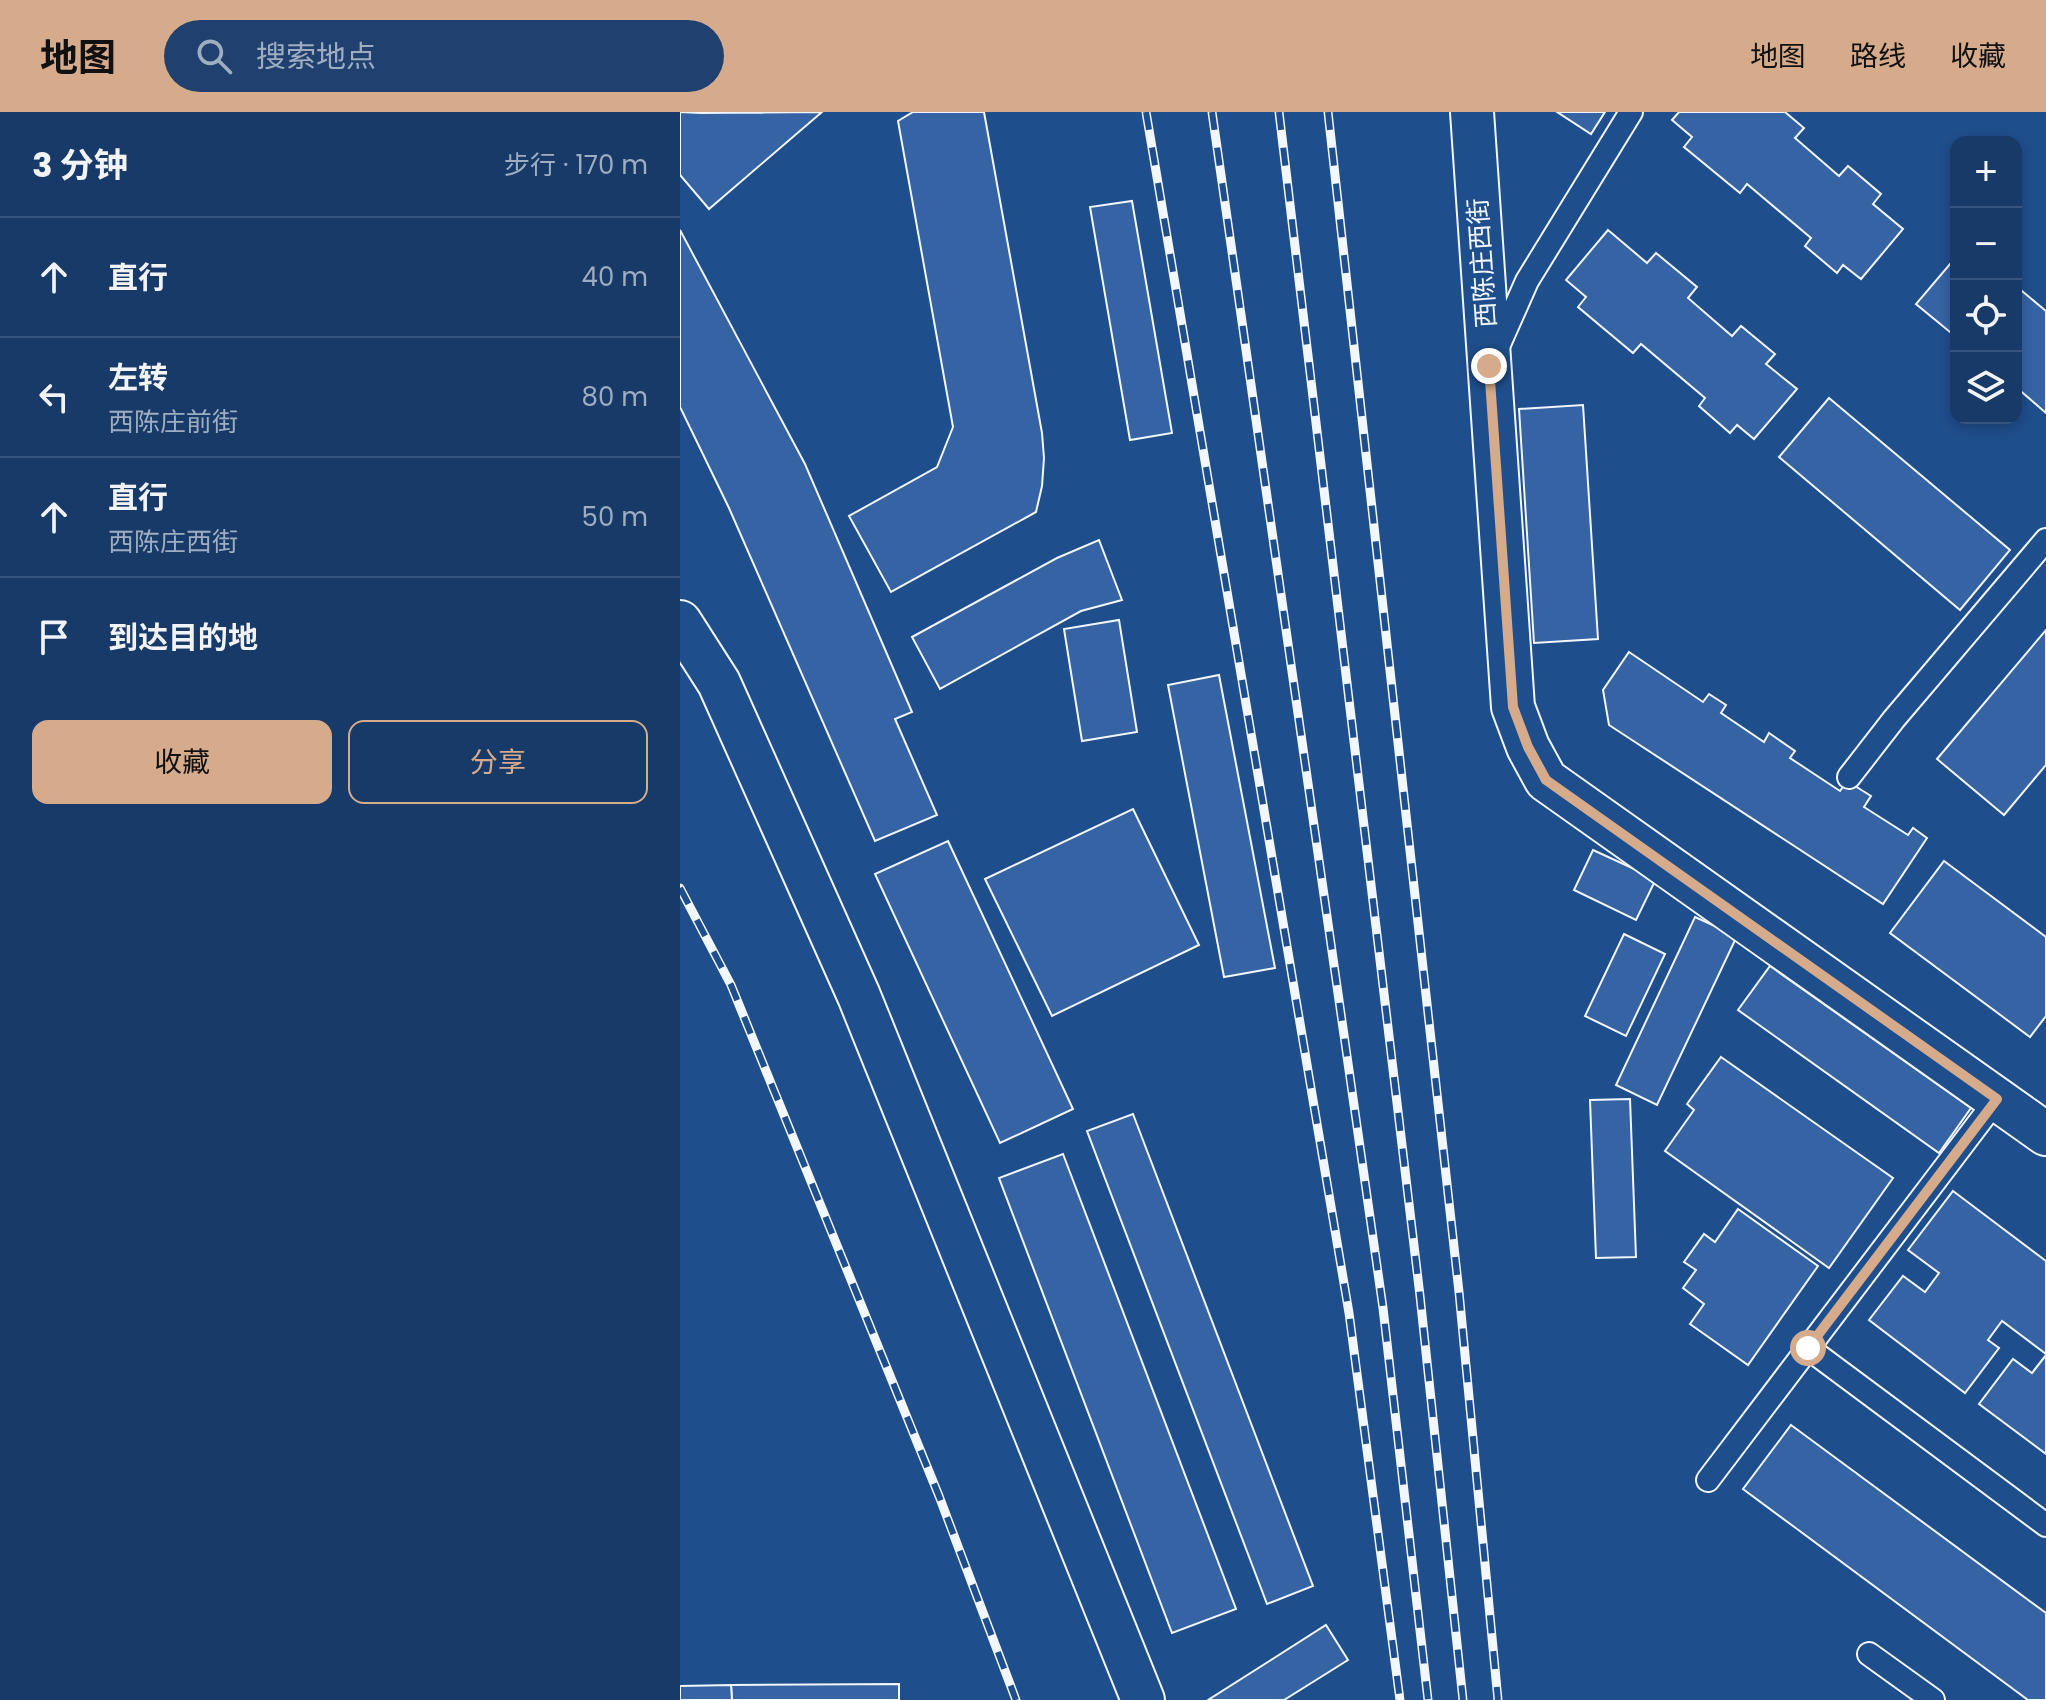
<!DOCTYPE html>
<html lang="zh">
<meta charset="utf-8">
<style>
:root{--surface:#173a69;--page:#20416f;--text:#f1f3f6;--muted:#9eadc0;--line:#36547d;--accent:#d6ab8b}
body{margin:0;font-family:Poppins,"Noto Sans SC",sans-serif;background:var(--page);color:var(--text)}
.controls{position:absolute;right:24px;top:24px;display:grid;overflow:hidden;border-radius:16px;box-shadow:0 4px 12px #0003}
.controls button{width:72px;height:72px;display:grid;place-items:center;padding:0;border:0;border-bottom:2px solid var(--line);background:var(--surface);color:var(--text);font:40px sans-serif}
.stop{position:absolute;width:24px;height:24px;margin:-18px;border:6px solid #d6ab8b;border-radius:50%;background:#fff}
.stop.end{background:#d6ab8b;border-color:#fff;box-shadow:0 2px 8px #0008}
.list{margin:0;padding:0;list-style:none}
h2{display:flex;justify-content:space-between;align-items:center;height:104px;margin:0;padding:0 32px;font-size:34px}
h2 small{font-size:26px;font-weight:400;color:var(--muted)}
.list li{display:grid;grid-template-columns:52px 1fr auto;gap:24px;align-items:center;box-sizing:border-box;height:120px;padding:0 32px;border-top:2px solid var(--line)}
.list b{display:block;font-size:30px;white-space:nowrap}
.list p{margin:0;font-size:26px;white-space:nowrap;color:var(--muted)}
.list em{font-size:26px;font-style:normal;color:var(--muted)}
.actions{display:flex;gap:16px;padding:24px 32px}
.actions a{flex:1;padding:18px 0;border:2px solid var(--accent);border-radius:16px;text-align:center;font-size:28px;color:var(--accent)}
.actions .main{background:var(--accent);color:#111}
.icon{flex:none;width:44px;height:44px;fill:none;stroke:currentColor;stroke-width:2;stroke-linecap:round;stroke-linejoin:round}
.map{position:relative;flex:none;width:1366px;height:1588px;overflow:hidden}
header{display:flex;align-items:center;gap:48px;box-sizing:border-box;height:112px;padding:0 40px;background:var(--accent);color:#111}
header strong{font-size:38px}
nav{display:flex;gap:44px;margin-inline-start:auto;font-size:28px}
.search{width:560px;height:72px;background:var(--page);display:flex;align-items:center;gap:20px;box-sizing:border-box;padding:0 28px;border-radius:44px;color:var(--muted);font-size:30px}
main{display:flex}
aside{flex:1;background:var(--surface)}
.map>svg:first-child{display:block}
.building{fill:#3563a3;stroke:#f2f6ff;stroke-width:2}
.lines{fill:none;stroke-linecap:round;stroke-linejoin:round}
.lane-casing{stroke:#f2f6ff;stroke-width:26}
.street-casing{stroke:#f2f6ff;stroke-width:46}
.lane{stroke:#1f4e8c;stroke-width:22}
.street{stroke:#1f4e8c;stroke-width:42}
.rail-casing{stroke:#f2f6ff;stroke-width:9}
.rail{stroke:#1f4e8c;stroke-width:6;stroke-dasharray:18;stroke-linecap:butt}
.route{stroke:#d6ab8b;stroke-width:10}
.labels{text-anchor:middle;stroke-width:6;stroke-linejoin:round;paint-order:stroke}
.street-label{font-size:26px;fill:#f2f6ff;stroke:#1f4e8c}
</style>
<header>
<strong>地图</strong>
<div class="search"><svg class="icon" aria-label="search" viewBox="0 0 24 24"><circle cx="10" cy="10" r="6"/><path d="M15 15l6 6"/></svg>搜索地点</div>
<nav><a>地图</a><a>路线</a><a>收藏</a></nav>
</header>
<main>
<aside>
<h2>3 分钟<small>步行 · 170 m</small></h2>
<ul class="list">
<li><svg class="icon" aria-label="ahead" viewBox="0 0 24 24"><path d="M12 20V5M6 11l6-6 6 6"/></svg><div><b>直行</b></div><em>40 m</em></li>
<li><svg class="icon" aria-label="left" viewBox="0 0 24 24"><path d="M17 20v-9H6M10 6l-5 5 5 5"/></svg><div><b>左转</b><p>西陈庄前街</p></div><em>80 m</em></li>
<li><svg class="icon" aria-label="ahead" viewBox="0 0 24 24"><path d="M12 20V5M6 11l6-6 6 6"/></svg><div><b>直行</b><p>西陈庄西街</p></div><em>50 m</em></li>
<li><svg class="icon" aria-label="arrive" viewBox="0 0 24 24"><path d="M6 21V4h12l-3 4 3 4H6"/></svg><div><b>到达目的地</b></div></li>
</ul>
<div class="actions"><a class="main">收藏</a><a>分享</a></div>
</aside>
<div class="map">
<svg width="1366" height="1588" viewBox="0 0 1366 1588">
<rect width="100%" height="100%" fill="#1f4e8c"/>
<g class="building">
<path d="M0,0L21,1L142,0L29,97L0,63Z"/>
<path d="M233,0H304L362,321L364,346L362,374L356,400L211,480L169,404L257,355L273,315L218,9Z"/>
<path d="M877,0H925L911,22Z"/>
<path d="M999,0H1105L1124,16L1115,26L1159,64L1168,54L1201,82L1193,92L1223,117L1181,167L1163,153L1157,161L1125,134L1131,126L1067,72L1060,81L1004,35L1012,25L992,8Z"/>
<path d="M452,89L492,321L450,328L410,95Z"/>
<path d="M0,118L125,352L232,600L215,607L257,703L195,729L49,396L0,295Z"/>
<path d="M928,118L967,151L976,141L1017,175L1008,186L1052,224L1061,214L1095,242L1086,252L1117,277L1074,327L1057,313L1050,321L1019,294L1025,286L961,232L953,241L898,195L906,185L886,168Z"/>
<path d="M1276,145V225L1236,192Z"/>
<path d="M1336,174L1366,199V301L1336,275Z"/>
<path d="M1149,286L1330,438L1280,498L1099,345Z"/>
<path d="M903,293L918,527L854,531L839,297Z"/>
<path d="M419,428L442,488L401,499L260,577L232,525L377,446Z"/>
<path d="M439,508L457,620L402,629L384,517Z"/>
<path d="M1366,518V653L1324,703L1257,647Z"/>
<path d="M949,540L1023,590L1029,582L1046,593L1041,601L1084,630L1089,621L1115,639L1110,646L1160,679L1167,669L1191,684L1184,695L1228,723L1233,716L1247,726L1203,792L929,613L923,578Z"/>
<path d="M539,563L595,856L544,865L488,573Z"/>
<path d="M453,697L519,833L372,904L305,767Z"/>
<path d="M268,729L393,997L320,1031L195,762Z"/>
<path d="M913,738L976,767L956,808L894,778Z"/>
<path d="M1264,749L1366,825V904L1350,925L1210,821Z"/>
<path d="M1015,805L1057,824L977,993L936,973Z"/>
<path d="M944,822L985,842L946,924L905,904Z"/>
<path d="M1090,854L1291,996L1259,1041L1058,898Z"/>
<path d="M1041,945L1213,1066L1149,1156L985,1039L1014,998L1007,992Z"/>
<path d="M950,987L956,1145L916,1146L910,988Z"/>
<path d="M453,1002L633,1474L587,1492L407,1019Z"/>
<path d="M383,1042L556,1497L492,1521L319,1066Z"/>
<path d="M1273,1079L1366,1149V1242L1322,1209L1308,1228L1319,1236L1285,1281L1189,1208L1223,1164L1245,1180L1259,1161L1228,1138Z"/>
<path d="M1058,1097L1138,1154L1068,1253L1010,1212L1024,1192L1003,1176L1016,1158L1004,1150L1024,1122L1035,1130Z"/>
<path d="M1366,1243V1342L1299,1292L1333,1247L1352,1261Z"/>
<path d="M1111,1313L1366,1501V1588H1348L1063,1377Z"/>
<path d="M646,1513L668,1548L604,1588H528Z"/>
<path d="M219,1572V1588H52L51,1573Z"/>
<path d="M51,1573L52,1588H0V1574Z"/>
</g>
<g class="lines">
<g class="lane-casing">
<g id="lane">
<path d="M816,239L847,169L951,0"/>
<path d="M1169,665L1214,607L1366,428"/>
<path d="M1128,1236L1366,1413"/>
<path d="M1028,1368L1317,987"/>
<path d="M1189,1542L1253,1588"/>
</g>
</g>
<g class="street-casing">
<g id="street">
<path d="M792,0L833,595L848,635L866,668L1366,1022"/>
<path d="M0,510L39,571L179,884L463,1588"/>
</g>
</g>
<use href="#lane" class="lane"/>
<use href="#street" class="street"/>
<g class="rail-casing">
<g id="rail">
<path d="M466,0L669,1201L720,1588"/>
<path d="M532,0L703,1196L748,1588"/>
<path d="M599,0L740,1184L783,1588"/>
<path d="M648,0L779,1180L818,1588"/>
<path d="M0,776L51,873L259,1384L336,1588"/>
</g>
</g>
<use href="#rail" class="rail"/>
</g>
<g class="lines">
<path class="route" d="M809,254L833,595L848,635L866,668L1317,987L1128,1236"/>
</g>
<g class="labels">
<g class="street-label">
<text transform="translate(802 151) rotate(-94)" y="9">西陈庄西街</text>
</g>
</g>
</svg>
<div class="controls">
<button>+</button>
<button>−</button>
<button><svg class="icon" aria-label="locate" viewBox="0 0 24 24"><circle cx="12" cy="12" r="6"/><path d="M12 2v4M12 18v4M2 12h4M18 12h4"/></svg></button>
<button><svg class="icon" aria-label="layers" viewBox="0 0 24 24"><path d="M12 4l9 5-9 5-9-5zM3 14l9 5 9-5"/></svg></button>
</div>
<div class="stop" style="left:1128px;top:1236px"></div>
<div class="stop end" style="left:809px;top:254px"></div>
</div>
</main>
